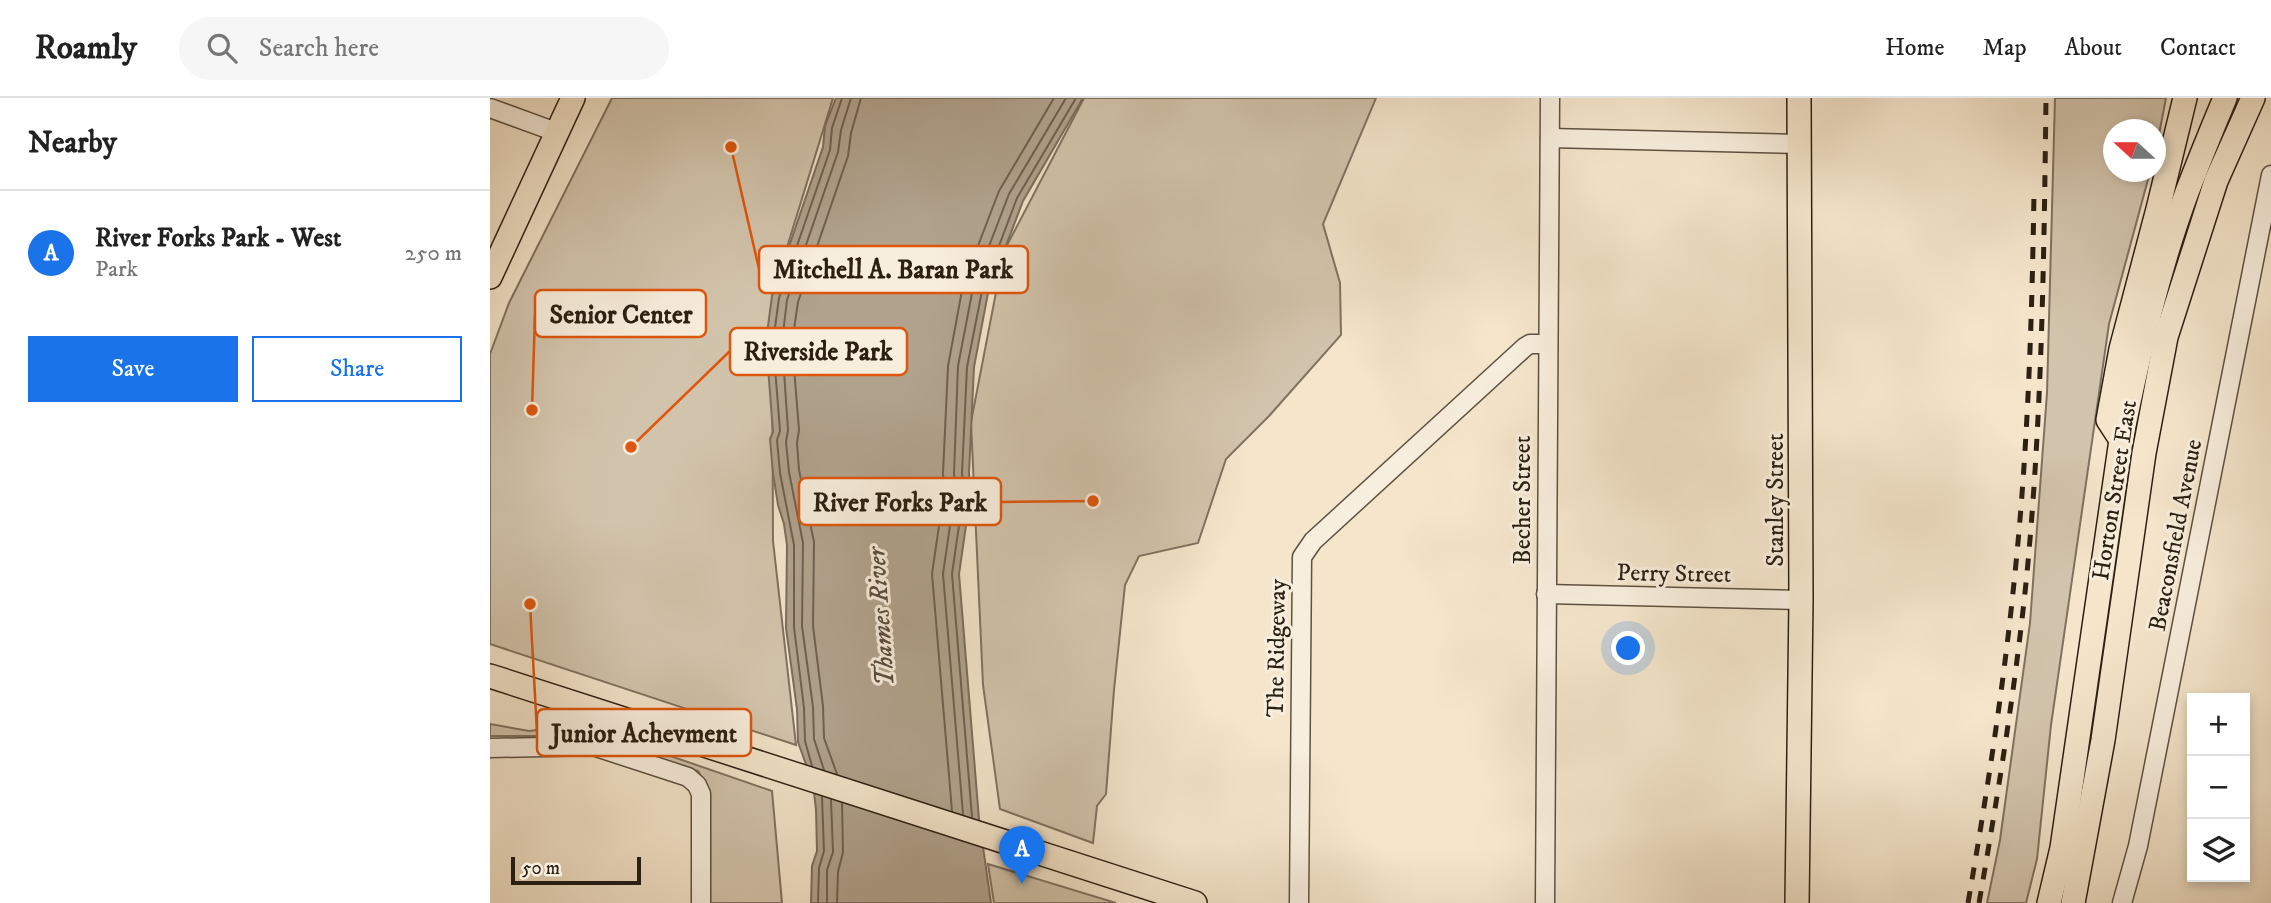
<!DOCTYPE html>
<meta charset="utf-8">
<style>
:root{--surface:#fff;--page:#f6f6f6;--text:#222;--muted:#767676;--line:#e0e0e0;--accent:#1a73e8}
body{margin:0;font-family:"IM FELL DW Pica",serif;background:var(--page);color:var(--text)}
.controls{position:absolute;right:21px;bottom:21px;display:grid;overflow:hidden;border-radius:0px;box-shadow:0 4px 10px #0003}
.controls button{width:63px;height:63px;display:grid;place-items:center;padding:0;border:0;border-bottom:2px solid var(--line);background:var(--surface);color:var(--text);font:35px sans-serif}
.compass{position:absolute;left:1613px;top:21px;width:63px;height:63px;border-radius:50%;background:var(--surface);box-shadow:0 4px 10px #0003;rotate:291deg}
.scale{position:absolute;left:21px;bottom:18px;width:130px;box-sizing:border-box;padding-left:7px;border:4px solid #2c2013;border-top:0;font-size:19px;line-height:24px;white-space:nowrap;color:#2c2013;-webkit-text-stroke:5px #f8eedd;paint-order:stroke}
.you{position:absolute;left:1139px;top:551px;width:24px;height:24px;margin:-18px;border:5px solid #fff;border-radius:50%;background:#1a73e8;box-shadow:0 0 0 10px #1a73e833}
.badge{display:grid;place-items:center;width:46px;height:46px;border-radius:50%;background:var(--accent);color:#fff;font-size:23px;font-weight:700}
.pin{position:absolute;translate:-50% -58px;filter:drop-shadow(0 2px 4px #0008)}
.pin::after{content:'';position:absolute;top:37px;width:24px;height:21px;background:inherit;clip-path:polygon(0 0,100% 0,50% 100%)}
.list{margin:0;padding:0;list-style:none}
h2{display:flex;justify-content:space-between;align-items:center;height:91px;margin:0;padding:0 28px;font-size:30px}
h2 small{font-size:23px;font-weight:400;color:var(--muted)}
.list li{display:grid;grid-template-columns:46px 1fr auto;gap:21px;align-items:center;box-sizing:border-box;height:126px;padding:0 28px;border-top:2px solid var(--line)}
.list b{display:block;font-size:26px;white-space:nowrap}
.list p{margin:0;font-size:23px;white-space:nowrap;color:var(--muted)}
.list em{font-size:23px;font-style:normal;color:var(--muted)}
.actions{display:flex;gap:14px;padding:21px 28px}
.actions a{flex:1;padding:16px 0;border:2px solid var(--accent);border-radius:0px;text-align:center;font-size:24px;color:var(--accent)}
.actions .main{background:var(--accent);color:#fff}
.icon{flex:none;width:38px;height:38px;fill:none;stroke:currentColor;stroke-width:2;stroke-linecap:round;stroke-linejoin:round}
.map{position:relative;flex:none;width:1781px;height:805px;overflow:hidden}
header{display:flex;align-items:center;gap:42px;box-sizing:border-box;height:98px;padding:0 35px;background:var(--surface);border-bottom:2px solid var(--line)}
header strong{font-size:33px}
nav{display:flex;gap:38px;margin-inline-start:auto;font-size:24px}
.search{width:490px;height:63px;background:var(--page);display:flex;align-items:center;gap:18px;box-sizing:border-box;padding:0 24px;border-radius:38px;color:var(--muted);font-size:26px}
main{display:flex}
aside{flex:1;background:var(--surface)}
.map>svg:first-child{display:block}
.green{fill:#d2c4ac;stroke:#7f7260;stroke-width:2}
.water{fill:#b0a28c;stroke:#7b6e5c;stroke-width:2}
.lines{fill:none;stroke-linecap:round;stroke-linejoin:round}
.shore{stroke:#6e6150;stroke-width:2}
.minor-casing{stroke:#5e5141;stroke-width:21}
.major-casing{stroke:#2c2013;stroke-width:26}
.minor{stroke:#f8eedd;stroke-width:18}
.major{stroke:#f4e5cb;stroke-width:23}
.rail{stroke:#2c2013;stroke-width:5;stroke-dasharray:12 12;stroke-linecap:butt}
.labels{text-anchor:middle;stroke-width:6;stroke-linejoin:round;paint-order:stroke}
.street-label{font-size:24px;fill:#2c2013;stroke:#f8eedd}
.water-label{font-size:26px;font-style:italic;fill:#5a4e3d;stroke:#f8eedd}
.leader{fill:none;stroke:#df560c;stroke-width:2.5}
.callout-dot{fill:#df560c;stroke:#f8eedd;stroke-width:2.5}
.callout{fill:#f8eedd;stroke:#df560c;stroke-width:2.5}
.callout-label{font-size:26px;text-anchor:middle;font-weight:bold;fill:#2c2013}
</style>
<header>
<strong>Roamly</strong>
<div class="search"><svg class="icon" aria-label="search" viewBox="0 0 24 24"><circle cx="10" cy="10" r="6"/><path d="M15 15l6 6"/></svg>Search here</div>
<nav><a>Home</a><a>Map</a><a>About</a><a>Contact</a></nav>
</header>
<main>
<aside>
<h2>Nearby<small></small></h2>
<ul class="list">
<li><span class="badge">A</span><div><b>River Forks Park - West</b><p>Park</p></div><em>250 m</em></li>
</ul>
<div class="actions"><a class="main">Save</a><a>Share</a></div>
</aside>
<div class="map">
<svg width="1781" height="805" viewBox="0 0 1781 805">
<rect width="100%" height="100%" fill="#f4e5cb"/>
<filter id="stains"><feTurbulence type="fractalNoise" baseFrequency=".00286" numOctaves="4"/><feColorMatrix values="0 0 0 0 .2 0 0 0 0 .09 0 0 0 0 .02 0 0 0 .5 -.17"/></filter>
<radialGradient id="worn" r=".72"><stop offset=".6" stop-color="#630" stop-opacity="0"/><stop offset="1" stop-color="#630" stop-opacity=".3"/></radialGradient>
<g class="green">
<path d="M122,0H343L282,198L283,443L306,647L0,546V256L19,205Z"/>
<path d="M594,0H886L833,126L850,185L851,237L779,318L736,361L708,445L649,458L635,487L624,592L616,696L607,708L603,745L510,711L493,587L481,324L514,153Z"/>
<path d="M1565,0H1676L1666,52V32H1624V74H1660L1619,226L1561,627L1547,761L1536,805H1497L1510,742L1540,525L1557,295Z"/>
<path d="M0,626L39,633L69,629L99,630L282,693L292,805H219L220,693L208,673L103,638H0Z"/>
<path d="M498,766L626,805H504Z"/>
</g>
<path class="water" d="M346,0H593L533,103L498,195L484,269L479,375L481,393L469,476L489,721L501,805H321L322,768L327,753L326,712L323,686L308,644L307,611L296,530L297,447L294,426L288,407L283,375L280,341L283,334L276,243L282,198L333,49L335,28Z"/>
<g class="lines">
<g class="shore">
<path d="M322,668L315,643L314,610L304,529V447L290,375L287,342L290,333L283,244L289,200L340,52L342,30L352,0"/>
<path d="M334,672L324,641L323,609L312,528L313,445L299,374L296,344L298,332L292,244L297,202L348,54L351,32L361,0"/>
<path d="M347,676L334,640L333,608L323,528L324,444L309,372L307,345L309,332L302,245L308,204L358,58L361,35L371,0"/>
<path d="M462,713L442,476L454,393L453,375L458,268L473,187L509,93L564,0"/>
<path d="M473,716L453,476L465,393L464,375L468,268L483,190L519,96L576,0"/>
<path d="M482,719L462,476L474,393L472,375L477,269L492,193L527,100L586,0"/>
<path d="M328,805L329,770L334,753L332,699"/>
<path d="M337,805V772L343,754L341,702"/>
<path d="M347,805L348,774L353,754L352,705"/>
</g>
<g class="minor-casing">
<g id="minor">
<path d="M0,10L66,34"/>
<path d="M1060,40L1311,46"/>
<path d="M1056,496L1311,502"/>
<path d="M0,650L103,648L198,679L207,687L211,696V805"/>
<path d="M809,805L812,459L823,443L1035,249L1040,246H1058"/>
<path d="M1055,805L1060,0"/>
<path d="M1632,805L1648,748L1781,77"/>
</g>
</g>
<g class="major-casing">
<g id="major">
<path d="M0,179L83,0"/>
<path d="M1631,342L1618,322L1631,251L1668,111L1695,0"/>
<path d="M0,578L705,805"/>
<path d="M1307,805L1311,502L1309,0"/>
<path d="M1559,805L1572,750L1631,342C1648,259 1667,175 1697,94C1709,63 1722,31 1735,0"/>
<path d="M1583,805L1613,642L1654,355L1676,239L1726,83L1763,0"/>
</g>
</g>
<use href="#minor" class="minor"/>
<use href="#major" class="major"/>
<g class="rail">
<path d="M1478,805C1497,695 1514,586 1525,475C1538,349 1542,221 1544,94"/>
<path d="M1489,805C1508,696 1526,586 1537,475C1552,317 1554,159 1556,0"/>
</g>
</g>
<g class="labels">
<g class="street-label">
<text transform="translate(1624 392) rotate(-81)" y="8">Horton Street East</text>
<text transform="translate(1032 402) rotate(-90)" y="8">Becher Street</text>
<text transform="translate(1285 402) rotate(-90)" y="8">Stanley Street</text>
<text transform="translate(1685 437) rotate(-79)" y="8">Beaconsfield Avenue</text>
<text transform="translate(1184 475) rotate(1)" y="8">Perry Street</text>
<text transform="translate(786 550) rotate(-89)" y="8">The Ridgeway</text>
</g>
<g class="water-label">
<text transform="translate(390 519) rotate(-94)" y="9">Thames River</text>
</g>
</g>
<path class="leader" d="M241 49L269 171M42 312L45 216M141 349L240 253M603 403L511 404M40 506L47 634"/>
<g class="callout-dot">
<circle cx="241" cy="49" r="7"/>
<circle cx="42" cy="312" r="7"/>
<circle cx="141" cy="349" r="7"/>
<circle cx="603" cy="403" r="7"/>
<circle cx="40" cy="506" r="7"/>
</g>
<g class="callout">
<rect x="269" y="148" width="269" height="47" rx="7"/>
<rect x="45" y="192" width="171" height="47" rx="7"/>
<rect x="240" y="230" width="177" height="47" rx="7"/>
<rect x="309" y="380" width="202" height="47" rx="7"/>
<rect x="47" y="611" width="214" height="47" rx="7"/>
</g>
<g class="callout-label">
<text x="403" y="180">Mitchell A. Baran Park</text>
<text x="131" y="225">Senior Center</text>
<text x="328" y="262">Riverside Park</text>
<text x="410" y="413">River Forks Park</text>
<text x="154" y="644">Junior Achevment</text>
</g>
<rect width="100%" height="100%" filter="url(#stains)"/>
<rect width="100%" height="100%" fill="url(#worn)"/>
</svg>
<div class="controls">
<button>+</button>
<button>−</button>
<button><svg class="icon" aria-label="layers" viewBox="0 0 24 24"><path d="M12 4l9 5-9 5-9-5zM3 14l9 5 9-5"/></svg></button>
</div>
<svg class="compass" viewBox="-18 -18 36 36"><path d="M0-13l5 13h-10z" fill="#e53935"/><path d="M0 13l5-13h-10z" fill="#767676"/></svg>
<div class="scale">50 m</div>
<div class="you"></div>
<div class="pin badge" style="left:532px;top:786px">A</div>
</div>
</main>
